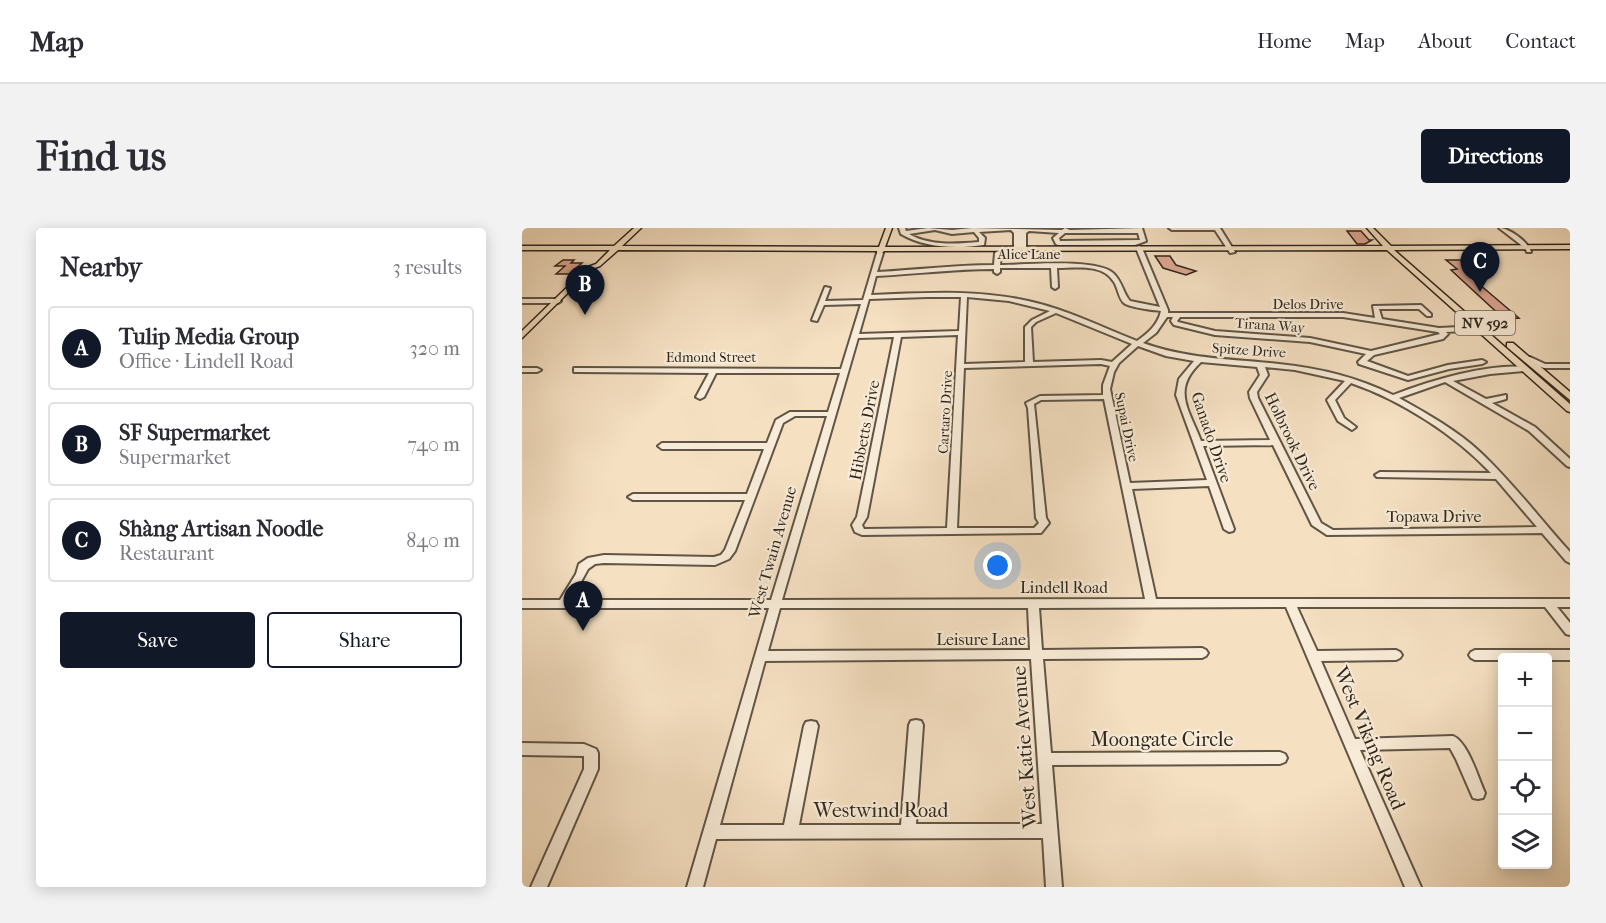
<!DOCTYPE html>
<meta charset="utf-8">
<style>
:root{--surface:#fff;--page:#f2f2f3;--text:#2b2b33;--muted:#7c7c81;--line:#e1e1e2;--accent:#111827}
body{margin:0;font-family:"IM FELL French Canon",serif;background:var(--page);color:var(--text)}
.controls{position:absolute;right:18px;bottom:18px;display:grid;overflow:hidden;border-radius:6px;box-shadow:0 3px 15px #0003}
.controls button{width:54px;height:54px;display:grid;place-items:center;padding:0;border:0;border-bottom:2px solid var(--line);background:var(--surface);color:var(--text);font:30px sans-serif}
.you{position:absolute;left:476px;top:338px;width:21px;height:21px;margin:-15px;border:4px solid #fff;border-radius:50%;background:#1a73e8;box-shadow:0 0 0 9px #1a73e833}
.badge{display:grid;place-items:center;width:39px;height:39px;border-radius:50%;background:var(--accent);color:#fff;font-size:20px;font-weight:700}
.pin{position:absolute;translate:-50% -50px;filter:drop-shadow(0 2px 3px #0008)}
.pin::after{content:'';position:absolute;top:32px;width:21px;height:18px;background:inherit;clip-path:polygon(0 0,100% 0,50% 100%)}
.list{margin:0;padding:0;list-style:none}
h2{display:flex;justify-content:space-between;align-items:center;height:78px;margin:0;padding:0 24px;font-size:26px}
h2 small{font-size:20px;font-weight:400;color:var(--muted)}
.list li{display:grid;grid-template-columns:39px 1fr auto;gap:18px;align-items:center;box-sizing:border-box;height:84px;margin:0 12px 12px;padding:0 12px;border:2px solid var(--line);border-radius:6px}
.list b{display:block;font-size:22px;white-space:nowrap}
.list p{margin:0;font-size:20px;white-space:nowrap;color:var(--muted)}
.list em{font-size:20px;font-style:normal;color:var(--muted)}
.actions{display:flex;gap:12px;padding:18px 24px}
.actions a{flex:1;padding:14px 0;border:2px solid var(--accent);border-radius:6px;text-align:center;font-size:21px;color:var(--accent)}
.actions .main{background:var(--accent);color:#fff}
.icon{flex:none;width:33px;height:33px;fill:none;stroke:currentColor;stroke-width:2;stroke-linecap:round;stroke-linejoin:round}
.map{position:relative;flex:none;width:1048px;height:659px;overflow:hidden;border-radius:6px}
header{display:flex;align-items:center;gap:36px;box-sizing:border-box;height:84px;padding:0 30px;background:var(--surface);border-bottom:2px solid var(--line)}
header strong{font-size:28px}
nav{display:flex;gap:33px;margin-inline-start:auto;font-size:21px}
.intro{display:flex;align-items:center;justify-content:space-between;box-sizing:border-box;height:144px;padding:0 36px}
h1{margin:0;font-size:42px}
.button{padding:15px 27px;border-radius:6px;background:var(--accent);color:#fff;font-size:21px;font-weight:700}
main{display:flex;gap:36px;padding:0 36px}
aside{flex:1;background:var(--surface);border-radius:6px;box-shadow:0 3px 15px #0003}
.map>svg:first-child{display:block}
.building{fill:#dfa793;stroke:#2f271d;stroke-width:1.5}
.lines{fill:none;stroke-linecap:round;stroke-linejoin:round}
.minor-casing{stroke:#605546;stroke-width:4}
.major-casing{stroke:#2f271d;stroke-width:3}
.minor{fill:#f8ebd7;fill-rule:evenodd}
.major{fill:#f5e0c2;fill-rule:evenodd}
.labels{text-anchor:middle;stroke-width:4.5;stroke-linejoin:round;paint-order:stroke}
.far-street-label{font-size:14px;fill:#2f271d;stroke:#f8ebd7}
.shield{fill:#f8ebd7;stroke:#6b6255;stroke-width:1.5}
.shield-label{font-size:15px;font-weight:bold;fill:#2f271d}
.street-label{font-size:16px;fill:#2f271d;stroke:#f8ebd7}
.near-street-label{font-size:20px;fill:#2f271d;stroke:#f8ebd7}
</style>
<header>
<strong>Map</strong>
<nav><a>Home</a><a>Map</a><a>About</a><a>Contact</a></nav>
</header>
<div class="intro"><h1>Find us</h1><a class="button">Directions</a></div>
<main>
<aside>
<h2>Nearby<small>3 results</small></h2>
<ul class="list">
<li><span class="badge">A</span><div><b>Tulip Media Group</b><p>Office · Lindell Road</p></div><em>320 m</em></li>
<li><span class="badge">B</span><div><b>SF Supermarket</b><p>Supermarket</p></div><em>740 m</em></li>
<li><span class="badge">C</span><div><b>Shàng Artisan Noodle</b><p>Restaurant</p></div><em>840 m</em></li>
</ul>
<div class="actions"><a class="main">Save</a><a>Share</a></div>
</aside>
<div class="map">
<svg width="1048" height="659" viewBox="0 0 1048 659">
<rect width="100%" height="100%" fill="#f5e0c2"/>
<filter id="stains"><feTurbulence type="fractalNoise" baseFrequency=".00333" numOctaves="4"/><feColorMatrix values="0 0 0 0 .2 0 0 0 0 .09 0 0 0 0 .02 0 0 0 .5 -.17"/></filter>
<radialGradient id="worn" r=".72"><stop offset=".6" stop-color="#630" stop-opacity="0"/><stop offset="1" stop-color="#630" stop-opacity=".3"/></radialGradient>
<g class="building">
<path d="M825,3H839L847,12H850L843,16H835Z"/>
<path d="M633,28H648L654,37L674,43L664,47L641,40Z"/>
<path d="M41,32H52L49,35H60L47,46H34L43,38H33Z"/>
<path d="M924,32H938L952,44L944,45L997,90L982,91L929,42L935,41Z"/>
</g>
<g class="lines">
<g class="minor-casing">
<g id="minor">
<path d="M377,0H383L384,3L406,0L430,2L450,0L540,2L543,0L548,2L620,0L624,13L613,17H536L534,16L531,10L537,5L507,3L504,5V19L498,23L492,19V5L489,2L457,4L463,10L462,17C434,21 403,20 379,6ZM413,2L430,6L452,4L457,10V14C434,16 407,18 387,6ZM543,5H616L618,12L538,13L537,10Z"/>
<path d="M647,0H698L713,24L708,25L693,2H650Z"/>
<path d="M977,0C988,0 1007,15 1009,24H1005L1003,20Z"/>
<path d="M617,18L620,20L646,82V85H821L853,90L851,78L899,77L909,86V88H905L897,81H857L860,91L917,100L957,98L960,100L957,102L924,104L926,106L921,111L852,127L845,133L886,148L926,137L960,132L964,134L960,136L927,141L886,152L837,136L836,134L844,126L788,114L693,107L652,97L649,93L651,89H645L634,105L621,115C665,131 710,131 757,136C796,140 835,149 871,167C907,153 966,135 1005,139V143H1002L968,146L931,153L964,171L984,167V171L970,175L1013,199L1048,231V239L1045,238L1007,203L923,154L877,170C904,185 936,203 958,224C991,255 1018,291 1048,324V335L1044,333L1020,305L805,307L790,297L751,217L681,218L712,301L711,303L707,304L702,301L687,258L610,261L634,371H1048V379H1035L1048,395V407L1044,406L1023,379H775L795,423L874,422L878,424L880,427L878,430L874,432L799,433L833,511L931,508C946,514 956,550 963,565L961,570L956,571L951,570L934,531L928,520L838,522L899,659H883L764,379L517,380L520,422L680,420L684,422L686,425L684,428L680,430L521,431L529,525L758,524L763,526L765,530L763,534L758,536L530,537L540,659H524L521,610L194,611L181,659H165L247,380H0V372H38L54,346L57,336L66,330L82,327L192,329L199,327L203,322L223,272H111L106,269L111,266H225L242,221H140L136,218L140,215H245L254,192L268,184H306L318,145H194L182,169L178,171L174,169L187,145L55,144H52V140L319,141L339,76L302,77L295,93L290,92L303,59L308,60L303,73L341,72L355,25L358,23L361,25L355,44C395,42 433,37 472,37L473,25L476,23L479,25L478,37C504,37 573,30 591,45C600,53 601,65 608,73L638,79L614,20ZM478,40H529L530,59L533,61L536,59L535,40C553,40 581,35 592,54C596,60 597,71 602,75C609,80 631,82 639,83C636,97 626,105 615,113C579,99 544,81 506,73C454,61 401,65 349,67L354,48C394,46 433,41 472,41V44L475,46L478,44ZM405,69H439L437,103L337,106L347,71ZM445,69L487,73L528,83L510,92L503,99V134L442,136ZM534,85L610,116L590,134L579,132L511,134L509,99L514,94ZM658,89H821L916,104L918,106L849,123L788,110L693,103L656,94L655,93ZM436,107L425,300L342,301L340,297L345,289L379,109ZM372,109L335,289L330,297L333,304L340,307L519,305L527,295L524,290L512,176L519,172L582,171L623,371L260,372L336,110ZM616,118L644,128L672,133L657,151L654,167L685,252L608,255L588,161L592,144L597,135ZM679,134L735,139L738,147L727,164L728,170L748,212L679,213C667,181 649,162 679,134ZM579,136L588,138L581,157V167L518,168L504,175L506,180L514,290L517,295L512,300H435L442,140ZM743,139L773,142L823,153L805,172L816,193L830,202L834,199L822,190L813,172L829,155C879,172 933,207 969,245L858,244L853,247L855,249L974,251L1015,299L811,302L799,295L736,170L735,164L746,147ZM273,188H305L249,372H49L66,341L73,336L82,335L193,337L207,331L213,323L261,195ZM258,380H506L508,422L246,423ZM509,431L520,596H394L401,497L399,493L394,492L389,493L387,497L379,597H277L296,498L294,494L289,493L284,494L282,498L262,597H198L243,433Z"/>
<path d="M0,71H36L39,73L36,75H0Z"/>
<path d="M1002,129H1008L1023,136H1048V140H1022L1002,133Z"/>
<path d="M0,140H15L19,142L15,144H0Z"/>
<path d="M953,422H1048V432H1026V430H981V432H953L949,430L947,427L949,424Z"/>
<path d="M0,515L62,516L74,521L76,525V541L25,659H9L62,541V528L0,527Z"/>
</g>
</g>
<g class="major-casing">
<g id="major">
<path d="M112,0H119L100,18L357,19L364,0H370L363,19L861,18L845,0H851L869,18L1048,17V21L872,22L1048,176V184L1045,183L865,22L362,23L358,27L355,25V23L96,22L78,38L70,41L0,110V103L66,39L74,36L88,22H0V18H92Z"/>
<path d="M985,115H991L1048,164V172L985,119Z"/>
</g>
</g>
<use href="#minor" class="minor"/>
<use href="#major" class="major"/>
</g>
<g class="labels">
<g class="far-street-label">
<text x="507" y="31">Alice Lane</text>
<text x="786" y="81">Delos Drive</text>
<text transform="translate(748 97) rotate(4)" y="5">Tirana Way</text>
<text transform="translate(727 122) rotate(4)" y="5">Spitze Drive</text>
<text x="189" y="134">Edmond Street</text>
<text transform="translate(423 184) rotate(-87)" y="5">Cartaro Drive</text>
<text transform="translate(605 199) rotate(78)" y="5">Supai Drive</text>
</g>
<rect class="shield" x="933" y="83" width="60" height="24" rx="4.5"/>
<g class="shield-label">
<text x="963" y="100">NV 592</text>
</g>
<g class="street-label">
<text transform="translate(342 202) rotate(-79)" y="6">Hibbetts Drive</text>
<text transform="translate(690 209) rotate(71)" y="6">Ganado Drive</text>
<text transform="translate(771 213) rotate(64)" y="6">Holbrook Drive</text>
<text x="912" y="294">Topawa Drive</text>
<text transform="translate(250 324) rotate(-74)" y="6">West Twain Avenue</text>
<text x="542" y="365">Lindell Road</text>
<text x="459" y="417">Leisure Lane</text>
</g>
<g class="near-street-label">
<text transform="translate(848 510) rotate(67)" y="7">West Viking Road</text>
<text x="640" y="518">Moongate Circle</text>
<text transform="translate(502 519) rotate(-94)" y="7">West Katie Avenue</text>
<text x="359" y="589">Westwind Road</text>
</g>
</g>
<rect width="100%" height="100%" filter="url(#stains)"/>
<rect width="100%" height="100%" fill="url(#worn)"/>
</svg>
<div class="controls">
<button>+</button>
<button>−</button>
<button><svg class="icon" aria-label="locate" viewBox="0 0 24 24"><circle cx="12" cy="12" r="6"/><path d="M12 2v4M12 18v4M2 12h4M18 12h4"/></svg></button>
<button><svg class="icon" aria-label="layers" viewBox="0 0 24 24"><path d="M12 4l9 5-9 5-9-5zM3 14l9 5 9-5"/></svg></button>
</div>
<div class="you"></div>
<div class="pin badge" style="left:61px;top:403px">A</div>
<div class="pin badge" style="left:63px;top:87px">B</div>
<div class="pin badge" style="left:958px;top:64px">C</div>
</div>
</main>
